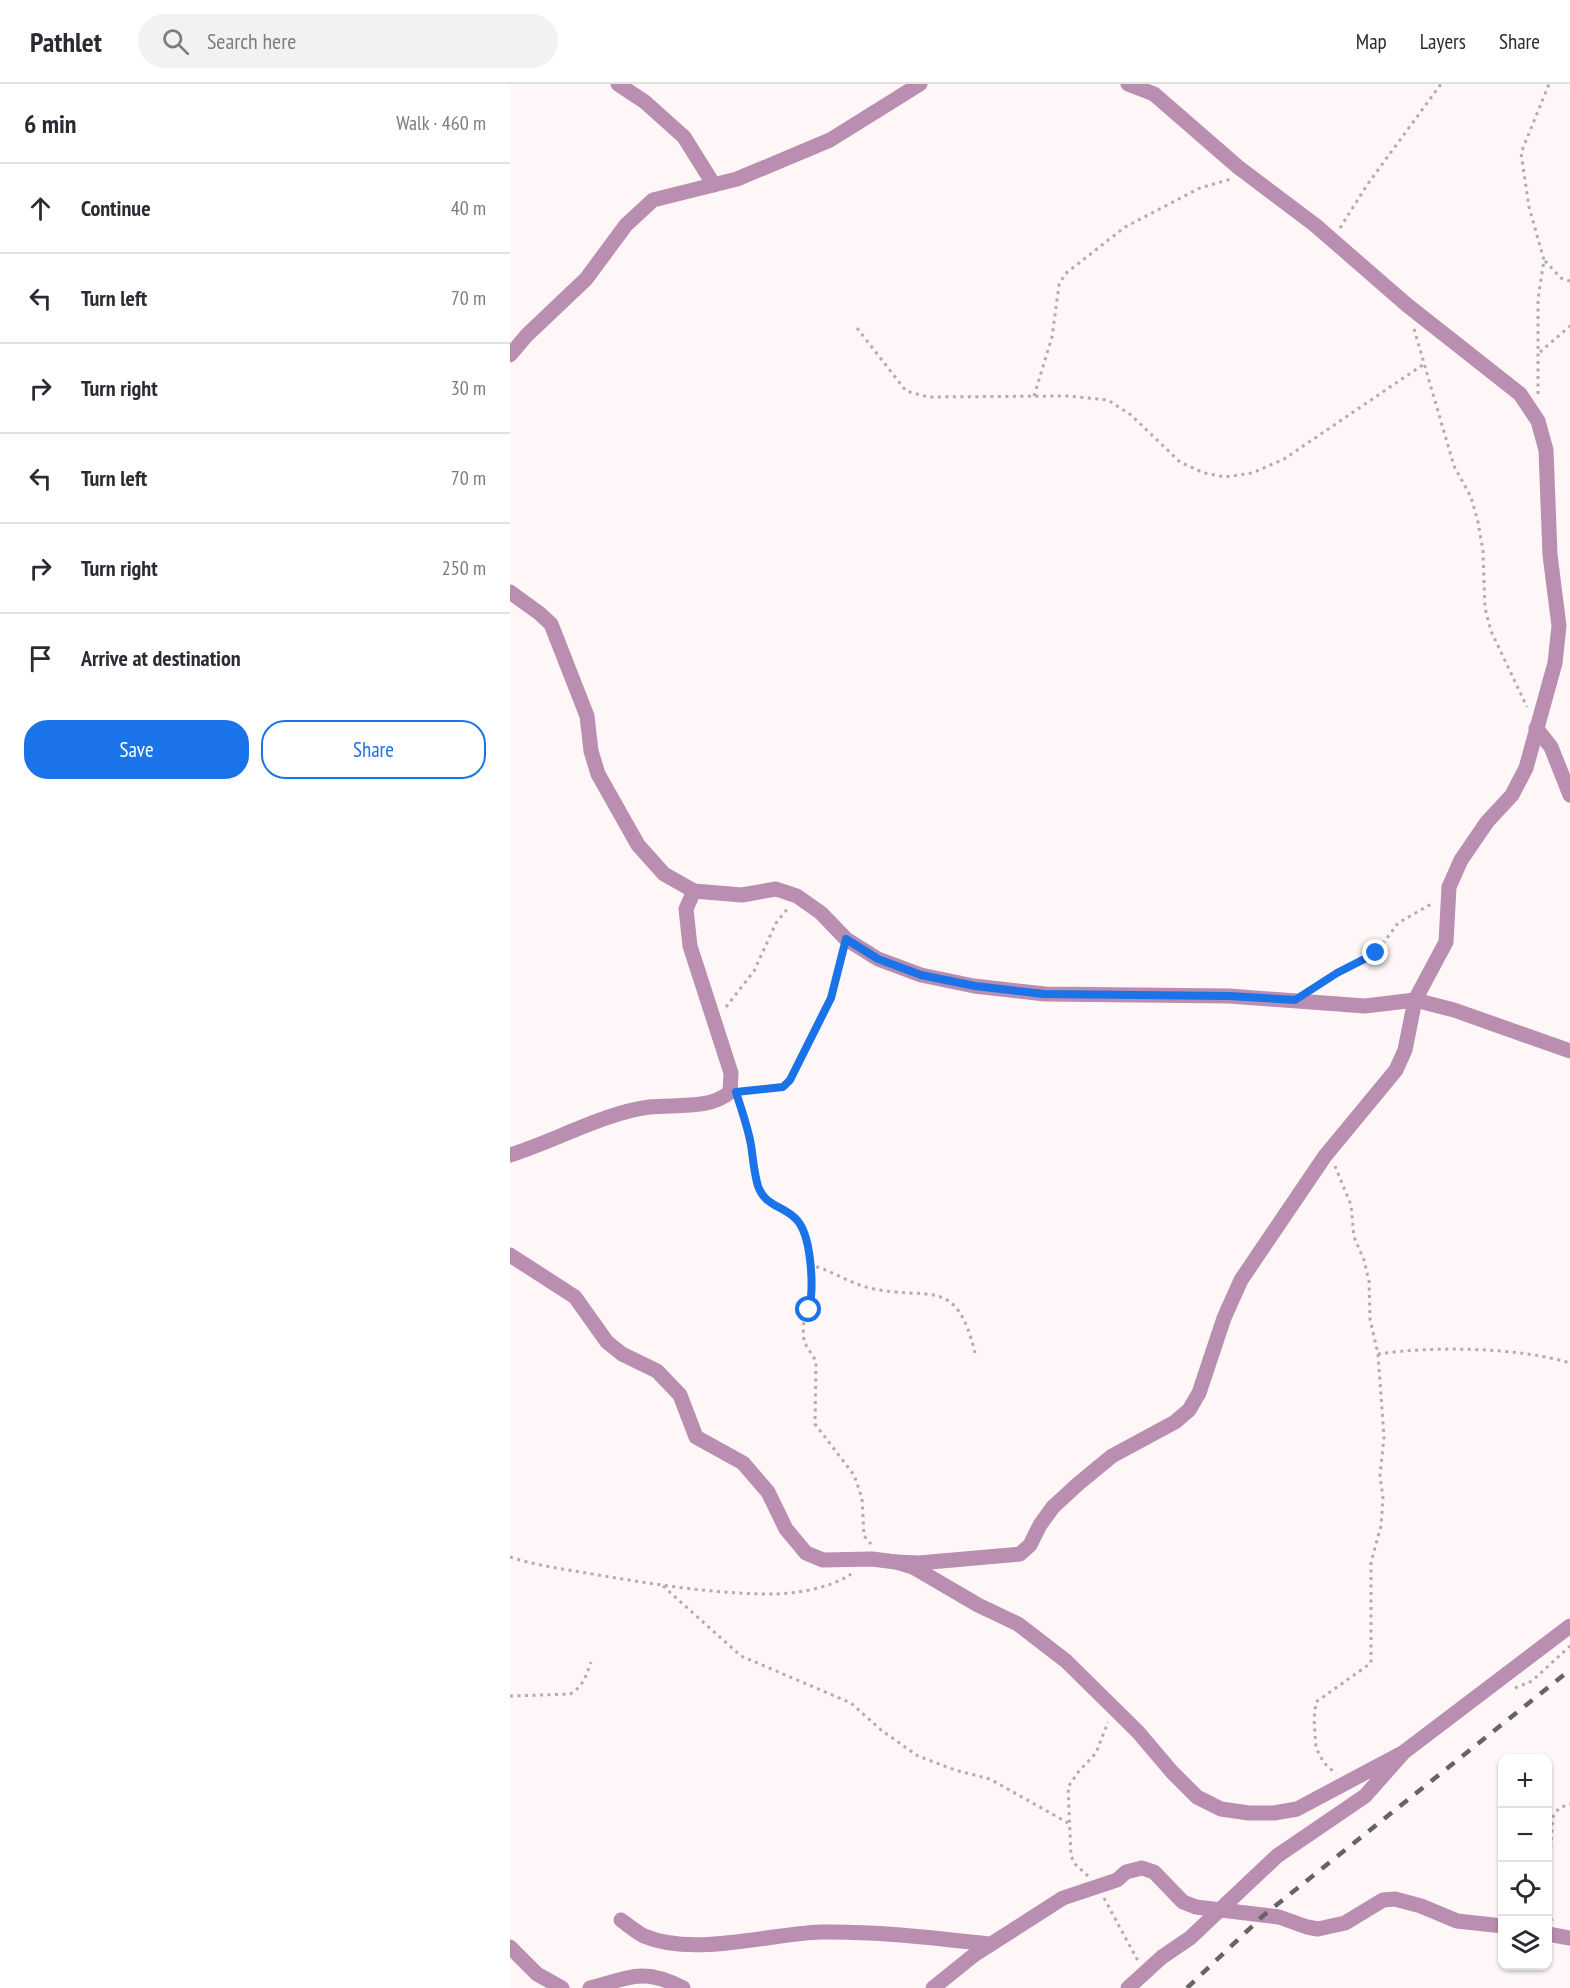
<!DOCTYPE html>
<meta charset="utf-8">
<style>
:root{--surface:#fff;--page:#f2f2f3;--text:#2b2b33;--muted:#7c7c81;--line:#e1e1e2;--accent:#1a73e8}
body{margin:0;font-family:"PT Sans Narrow",sans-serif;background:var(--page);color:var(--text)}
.controls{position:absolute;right:18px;bottom:18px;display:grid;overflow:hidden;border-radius:12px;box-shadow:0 2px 4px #0004}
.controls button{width:54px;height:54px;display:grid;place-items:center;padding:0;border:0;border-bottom:2px solid var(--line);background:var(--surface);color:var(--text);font:30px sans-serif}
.stop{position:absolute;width:18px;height:18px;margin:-14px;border:4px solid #1a73e8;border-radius:50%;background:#fff}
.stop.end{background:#1a73e8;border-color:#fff;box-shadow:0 2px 6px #0008}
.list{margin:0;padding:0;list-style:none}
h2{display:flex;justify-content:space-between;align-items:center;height:78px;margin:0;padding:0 24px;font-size:26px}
h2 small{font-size:20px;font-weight:400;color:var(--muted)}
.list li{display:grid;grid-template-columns:39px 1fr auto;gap:18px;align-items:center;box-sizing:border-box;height:90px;padding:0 24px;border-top:2px solid var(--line)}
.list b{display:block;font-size:22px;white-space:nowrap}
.list em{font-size:20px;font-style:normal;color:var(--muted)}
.actions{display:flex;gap:12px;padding:18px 24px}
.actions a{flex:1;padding:14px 0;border:2px solid var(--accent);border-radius:24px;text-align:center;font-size:21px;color:var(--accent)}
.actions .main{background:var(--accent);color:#fff}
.icon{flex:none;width:33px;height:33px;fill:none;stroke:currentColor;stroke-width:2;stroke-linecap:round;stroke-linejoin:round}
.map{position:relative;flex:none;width:1060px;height:1904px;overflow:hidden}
header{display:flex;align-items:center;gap:36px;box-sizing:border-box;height:84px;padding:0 30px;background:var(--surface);border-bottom:2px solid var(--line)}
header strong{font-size:28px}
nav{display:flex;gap:33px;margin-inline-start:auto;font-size:21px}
.search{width:420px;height:54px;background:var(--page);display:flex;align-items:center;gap:15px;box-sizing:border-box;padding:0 21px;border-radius:33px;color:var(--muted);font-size:22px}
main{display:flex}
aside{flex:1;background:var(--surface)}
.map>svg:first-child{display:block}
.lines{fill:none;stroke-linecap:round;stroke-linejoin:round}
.path{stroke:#b3acad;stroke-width:3;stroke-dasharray:3 4.5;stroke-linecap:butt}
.street{stroke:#b98eb0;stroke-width:15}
.rail{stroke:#686363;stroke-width:4.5;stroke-dasharray:10 10;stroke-linecap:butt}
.route{stroke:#1a73e8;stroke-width:8}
</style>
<header>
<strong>Pathlet</strong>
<div class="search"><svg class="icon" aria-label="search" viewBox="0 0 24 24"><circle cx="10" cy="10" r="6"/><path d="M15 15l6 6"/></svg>Search here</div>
<nav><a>Map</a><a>Layers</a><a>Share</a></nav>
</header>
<main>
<aside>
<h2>6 min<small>Walk · 460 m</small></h2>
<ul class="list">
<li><svg class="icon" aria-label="ahead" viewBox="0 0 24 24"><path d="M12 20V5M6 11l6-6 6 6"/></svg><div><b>Continue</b></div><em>40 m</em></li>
<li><svg class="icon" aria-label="left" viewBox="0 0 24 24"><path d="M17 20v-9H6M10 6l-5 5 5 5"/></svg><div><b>Turn left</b></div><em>70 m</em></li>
<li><svg class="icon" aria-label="right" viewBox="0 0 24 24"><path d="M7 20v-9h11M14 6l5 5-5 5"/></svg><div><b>Turn right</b></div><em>30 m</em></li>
<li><svg class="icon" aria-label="left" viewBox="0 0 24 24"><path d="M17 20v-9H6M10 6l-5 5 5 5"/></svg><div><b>Turn left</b></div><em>70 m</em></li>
<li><svg class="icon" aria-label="right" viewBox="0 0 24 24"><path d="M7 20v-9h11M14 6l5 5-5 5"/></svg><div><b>Turn right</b></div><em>250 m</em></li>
<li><svg class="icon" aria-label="arrive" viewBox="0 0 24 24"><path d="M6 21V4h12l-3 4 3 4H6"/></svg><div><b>Arrive at destination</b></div></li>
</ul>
<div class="actions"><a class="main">Save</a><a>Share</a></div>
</aside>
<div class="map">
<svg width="1060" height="1904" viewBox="0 0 1060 1904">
<rect width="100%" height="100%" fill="#fef6f7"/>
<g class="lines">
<g class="path">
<path d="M830,144L857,101L931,0"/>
<path d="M1035,177L1051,194L1060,197"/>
<path d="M347,244L396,307L418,313L557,312L598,316L621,331L670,378L694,389L715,393L742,389L774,375L914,280"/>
<path d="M904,245L944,382L961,413L968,438L973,467L975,524L981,547L1017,623"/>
<path d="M1030,268L1060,242"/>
<path d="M1028,310V215L1034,176L1019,123L1011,69L1039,0"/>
<path d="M524,312L542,253L549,201L555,190L615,143L690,104L721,95"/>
<path d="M804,904L866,869L888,839L923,819"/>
<path d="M216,923L244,887L266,839L279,823"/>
<path d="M235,1007L273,1003L281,996L321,914L328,879L334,868"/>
<path d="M229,1017L241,1058L247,1101L253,1114L260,1121L283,1132L297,1153L301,1216L293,1242L294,1258L306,1277L305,1340L344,1391L352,1414L354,1452L361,1460"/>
<path d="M825,1082L841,1121L844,1153L854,1176L859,1197L860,1235L868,1270L874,1353L870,1392L873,1414L871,1442L861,1478V1579L806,1618L804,1635L806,1664L814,1679L826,1690"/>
<path d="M299,1181C320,1185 338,1199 360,1204C420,1218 446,1190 465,1269"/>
<path d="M868,1270C922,1262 1008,1263 1060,1279"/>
<path d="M0,1473C31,1483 62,1486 94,1492C149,1501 206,1510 262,1510C285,1510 321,1504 341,1490"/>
<path d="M153,1502L231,1572L341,1619L371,1646L408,1672L445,1686L480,1695L558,1739"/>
<path d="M1005,1604L1022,1597L1060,1562"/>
<path d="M0,1612L60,1610C73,1603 76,1592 81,1578"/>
<path d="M578,1792L565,1780L561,1772L558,1703L569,1687L586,1669L598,1638"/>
<path d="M1038,1801L1043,1733L1049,1724L1060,1720"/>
<path d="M594,1814L628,1877"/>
<path d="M1038,1828L1042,1837"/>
</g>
<g class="street">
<path d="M108,0L135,18L174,53L204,101"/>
<path d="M0,271L17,251L76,195L116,141L143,116L227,95L320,56L410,0"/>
<path d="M0,508L29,529L41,540L77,632L81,667L88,690L128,761L154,790L184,807L232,811L266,805L287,812L311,829L336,855L368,875L411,891L464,902L535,910L719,912L855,922L905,916L944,926L1060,967"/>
<path d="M1026,644L1041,663L1060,711"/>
<path d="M0,1071C45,1057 94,1029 139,1023C164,1020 200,1026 220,1008L221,989L180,862L176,825L184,807"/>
<path d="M0,1171L65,1213L97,1258L112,1270L147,1287L170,1311L186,1353L233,1379L258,1408L276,1445L296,1469L313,1476L362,1475L386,1478L403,1483L468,1521L508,1540L556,1577L628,1648L662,1688L687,1713L711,1725L739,1729H764L787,1725L894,1668"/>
<path d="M386,1478L409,1479L510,1470L520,1461L530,1441L543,1423L568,1400L602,1372L665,1338L679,1326L689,1309L714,1234L731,1196L815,1072L886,986L895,966L905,916L936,858L939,803L951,776L977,738L1002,711L1016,684L1045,579L1049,542L1040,471L1036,366L1028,337L1010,310L897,221L805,141L728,83L644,10L618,0"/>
<path d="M111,1836C118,1841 126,1848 134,1852C184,1873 257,1850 311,1848C367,1847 424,1854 480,1860"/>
<path d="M1038,1850L1060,1854"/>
<path d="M0,1863L27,1890L52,1904"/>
<path d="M80,1904C119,1894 133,1883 173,1904"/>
<path d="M423,1904L464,1871L553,1814L607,1796L616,1788L632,1784L644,1788L673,1818L686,1823L769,1833L797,1843L808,1845L835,1839L873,1816L885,1815L911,1822L947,1837L993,1842"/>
<path d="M618,1904L652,1873L680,1854L767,1772L855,1712L894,1668L1060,1542"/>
</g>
<path class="rail" d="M677,1904L754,1831L1060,1586"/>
</g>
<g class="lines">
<path class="route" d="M299,1226C304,1204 302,1149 285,1134C271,1121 255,1122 248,1102C244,1089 243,1074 241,1061C238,1043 231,1025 226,1008L273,1003L280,996L321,914L336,855L368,875L411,891L465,902L534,910L719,912L785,916L827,889L866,869"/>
</g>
</svg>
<div class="controls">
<button>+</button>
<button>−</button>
<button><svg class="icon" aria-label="locate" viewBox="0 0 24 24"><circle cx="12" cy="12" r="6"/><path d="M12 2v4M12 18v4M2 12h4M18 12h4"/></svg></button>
<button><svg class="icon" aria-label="layers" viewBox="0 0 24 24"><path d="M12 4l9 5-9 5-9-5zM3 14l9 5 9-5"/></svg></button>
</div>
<div class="stop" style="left:299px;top:1226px"></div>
<div class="stop end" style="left:866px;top:869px"></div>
</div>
</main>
